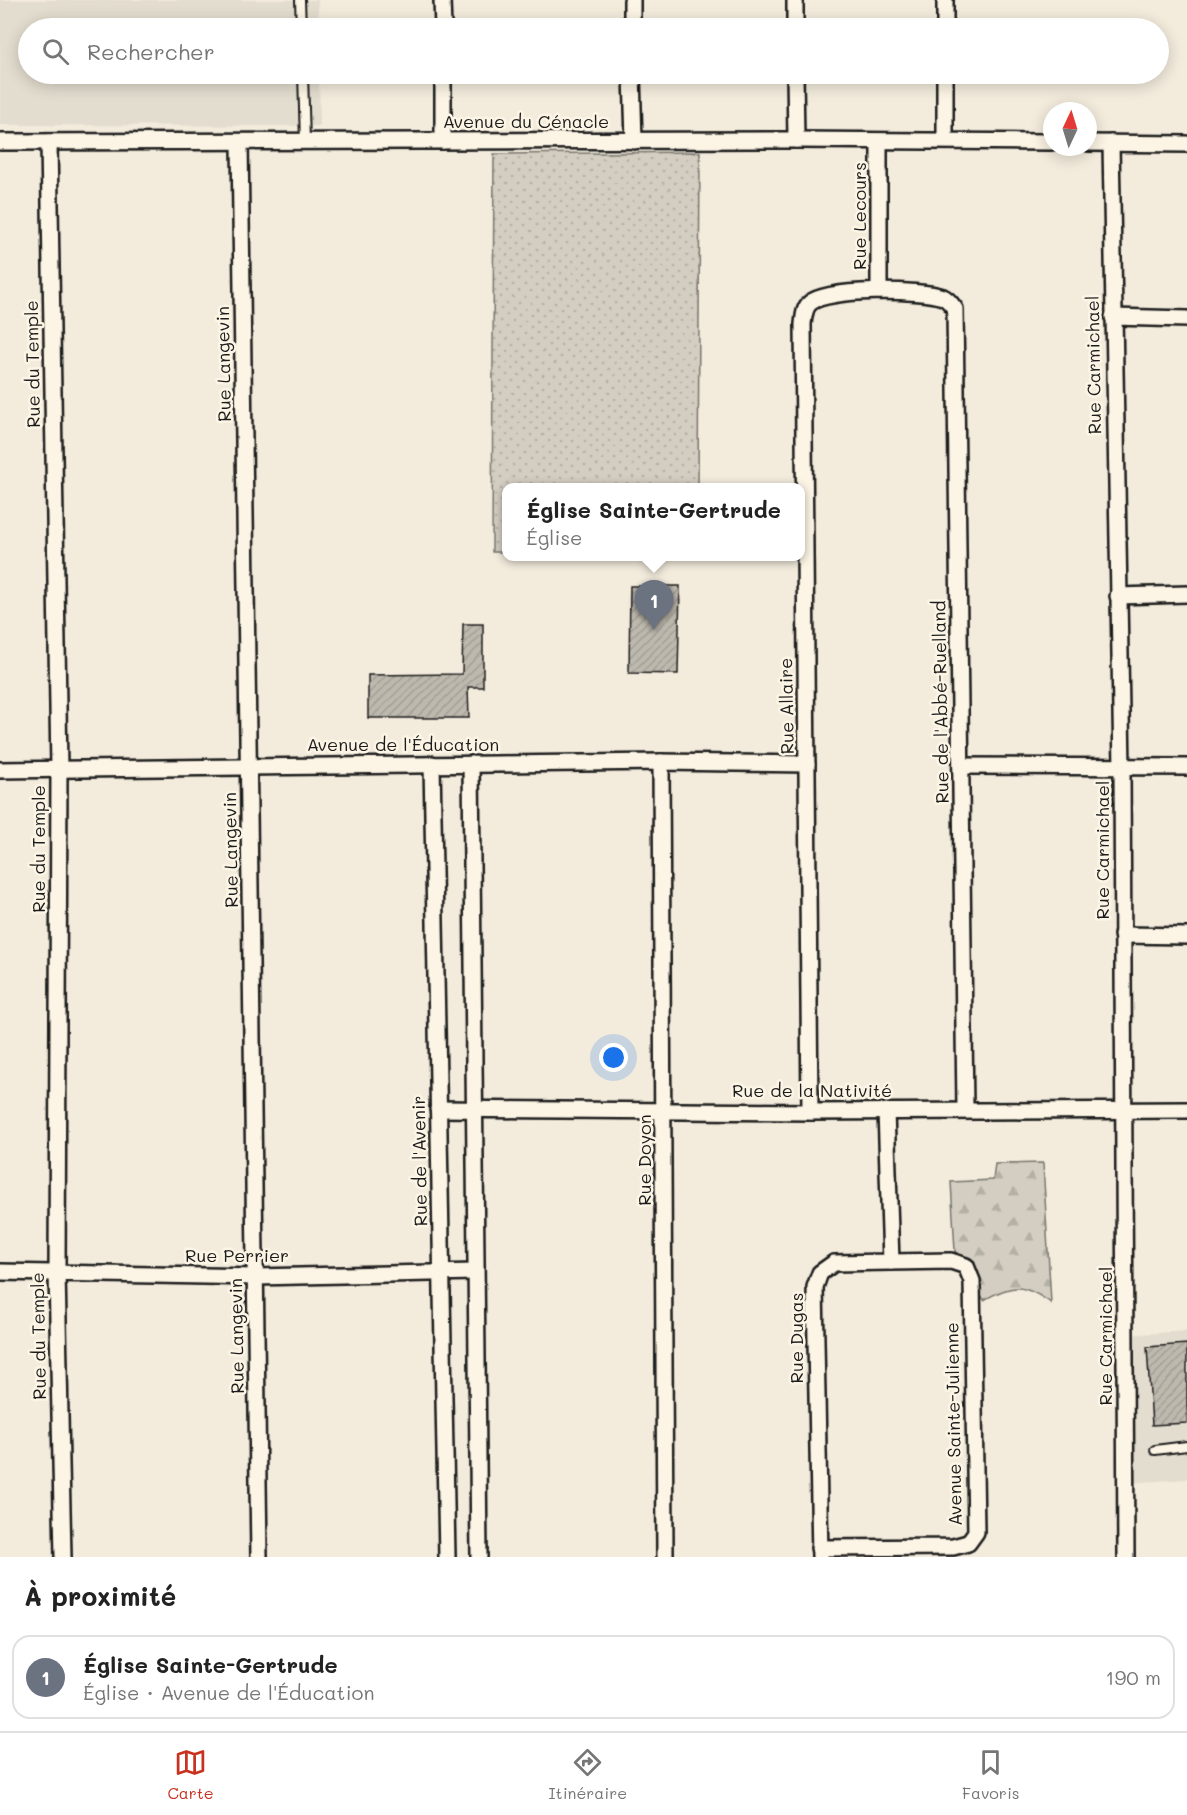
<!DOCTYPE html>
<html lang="fr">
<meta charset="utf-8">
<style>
:root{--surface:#fff;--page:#f6f6f6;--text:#222;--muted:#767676;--line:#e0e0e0;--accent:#c8321e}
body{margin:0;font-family:Mali,sans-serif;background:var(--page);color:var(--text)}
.compass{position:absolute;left:1043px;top:102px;width:54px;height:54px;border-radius:50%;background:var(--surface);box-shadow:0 3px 15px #0003;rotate:4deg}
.you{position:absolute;left:614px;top:1058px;width:21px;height:21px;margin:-15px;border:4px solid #fff;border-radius:50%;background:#1a73e8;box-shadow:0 0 0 9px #1a73e833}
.badge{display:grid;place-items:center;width:39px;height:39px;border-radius:50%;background:var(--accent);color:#fff;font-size:20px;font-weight:700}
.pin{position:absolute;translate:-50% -50px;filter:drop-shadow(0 2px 3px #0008)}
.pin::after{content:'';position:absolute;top:32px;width:21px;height:18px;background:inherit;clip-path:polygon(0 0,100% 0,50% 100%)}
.popup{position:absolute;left:502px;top:483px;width:303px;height:78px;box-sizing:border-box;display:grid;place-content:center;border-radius:12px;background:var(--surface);filter:drop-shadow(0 2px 4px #0005);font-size:20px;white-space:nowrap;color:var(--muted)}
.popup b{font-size:22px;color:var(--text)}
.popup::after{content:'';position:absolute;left:50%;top:100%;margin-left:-12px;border:12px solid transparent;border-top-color:var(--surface)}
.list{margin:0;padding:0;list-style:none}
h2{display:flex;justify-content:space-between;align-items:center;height:78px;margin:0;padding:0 24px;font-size:26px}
h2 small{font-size:20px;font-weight:400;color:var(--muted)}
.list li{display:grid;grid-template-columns:39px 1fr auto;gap:18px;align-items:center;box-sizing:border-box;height:84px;margin:0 12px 12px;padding:0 12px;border:2px solid var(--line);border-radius:18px}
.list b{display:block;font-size:22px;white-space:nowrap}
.list p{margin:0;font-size:20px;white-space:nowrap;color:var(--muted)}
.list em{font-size:20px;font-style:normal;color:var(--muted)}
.icon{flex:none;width:33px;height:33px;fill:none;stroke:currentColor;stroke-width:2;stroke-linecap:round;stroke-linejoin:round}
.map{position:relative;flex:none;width:1187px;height:1557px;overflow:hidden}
.search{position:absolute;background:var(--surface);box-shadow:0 3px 15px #0003;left:18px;right:18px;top:18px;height:66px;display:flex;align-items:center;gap:15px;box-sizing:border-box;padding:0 21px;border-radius:33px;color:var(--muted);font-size:22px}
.sheet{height:174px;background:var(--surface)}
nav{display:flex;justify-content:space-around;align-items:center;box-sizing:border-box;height:84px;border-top:2px solid var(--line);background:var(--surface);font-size:16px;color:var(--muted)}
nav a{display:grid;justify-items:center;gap:3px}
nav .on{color:var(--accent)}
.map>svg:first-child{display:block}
.built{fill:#e3ddcf}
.green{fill:url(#green-dots);stroke:#78756e;stroke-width:1.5}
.forest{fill:url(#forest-firs);stroke:#78756e;stroke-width:1.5}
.building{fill:url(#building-hatch);stroke:#1c1c1c;stroke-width:1.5}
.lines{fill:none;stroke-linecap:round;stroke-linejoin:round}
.service-casing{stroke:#1c1c1c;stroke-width:12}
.minor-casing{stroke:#1c1c1c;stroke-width:20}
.service{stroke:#fcf5e5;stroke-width:8}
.minor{stroke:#fcf5e5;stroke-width:15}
.labels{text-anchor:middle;stroke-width:5;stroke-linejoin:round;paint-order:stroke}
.street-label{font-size:18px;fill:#1c1c1c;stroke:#fcf5e5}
</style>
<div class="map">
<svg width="1187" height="1557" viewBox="0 0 1187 1557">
<defs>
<pattern id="green-dots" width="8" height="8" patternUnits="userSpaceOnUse" patternTransform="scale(1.5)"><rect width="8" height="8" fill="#d3cec1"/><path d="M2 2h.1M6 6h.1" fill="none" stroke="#b5b0a5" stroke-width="1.8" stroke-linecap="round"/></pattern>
<pattern id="forest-firs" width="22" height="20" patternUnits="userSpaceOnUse" patternTransform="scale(1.5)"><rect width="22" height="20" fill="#d3cec1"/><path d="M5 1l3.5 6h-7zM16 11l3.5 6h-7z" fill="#b5b0a5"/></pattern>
<pattern id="building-hatch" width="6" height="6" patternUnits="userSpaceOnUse" patternTransform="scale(1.5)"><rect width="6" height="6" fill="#beb9ae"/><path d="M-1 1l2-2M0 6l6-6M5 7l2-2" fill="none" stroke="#a39e95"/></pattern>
</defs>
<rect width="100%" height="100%" fill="#f3ecdd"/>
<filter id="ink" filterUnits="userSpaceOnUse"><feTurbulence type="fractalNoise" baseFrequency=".0167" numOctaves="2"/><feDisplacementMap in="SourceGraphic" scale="12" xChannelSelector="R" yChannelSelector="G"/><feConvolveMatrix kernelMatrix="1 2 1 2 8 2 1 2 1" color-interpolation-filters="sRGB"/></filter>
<g filter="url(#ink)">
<g class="built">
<path d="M0,0H318L319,28H28V74H319L320,126L0,125Z"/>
<path d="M1187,1331V1479L1126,1483L1125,1335Z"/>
</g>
<path class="green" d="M700,152L698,487L507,488V552H492L494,154Z"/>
<path class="forest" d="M1043,1163L1051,1303C1024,1284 1013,1283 984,1300L955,1251L951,1182L993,1180L995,1164Z"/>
<g class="building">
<path d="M630,586H680L678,674L629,673Z"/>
<path d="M463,624H483V687H468L469,718H368V675L462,674Z"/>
<path d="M1187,1344V1423L1152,1425L1147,1347Z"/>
</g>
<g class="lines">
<g class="service-casing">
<g id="service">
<path d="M300,0L301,28"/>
<path d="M303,74L305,142"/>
<path d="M1155,1450L1187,1446"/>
</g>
</g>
<g class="minor-casing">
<g id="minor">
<path d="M442,0L443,28"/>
<path d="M795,0V28"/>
<path d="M945,0V28"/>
<path d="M632,28V0"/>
<path d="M443,74V141"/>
<path d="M632,74L634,141"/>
<path d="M795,74L796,140"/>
<path d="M945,74V140"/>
<path d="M0,142L796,140L1052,142"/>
<path d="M49,142L59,769L57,1273L63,1557"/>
<path d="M240,142L259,1557"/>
<path d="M879,142V290"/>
<path d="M1088,143L1187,144"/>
<path d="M1111,143L1122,768L1126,1557"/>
<path d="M1113,317L1187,319"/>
<path d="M1118,596L1187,594"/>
<path d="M661,762L665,1557"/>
<path d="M432,764L447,1557"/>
<path d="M471,764L479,1557"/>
<path d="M961,766L1187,767"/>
<path d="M0,770L661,762L807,764"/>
<path d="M1122,935L1187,936"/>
<path d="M438,1109L810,1112L1187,1110"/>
<path d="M810,1112L803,324C804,317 804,308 810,303C826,288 921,289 943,297C948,299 952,305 955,309L965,1109"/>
<path d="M0,1272L256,1277L475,1272"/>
<path d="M819,1548L953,1547L968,1543L976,1532L972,1281L966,1266L951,1261L891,1262"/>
<path d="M820,1557L815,1287L820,1273L834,1263L891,1262L886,1111"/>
</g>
</g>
<use href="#service" class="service"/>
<use href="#minor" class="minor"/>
</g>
</g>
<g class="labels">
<g class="street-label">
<text x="526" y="128">Avenue du Cénacle</text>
<text transform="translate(860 216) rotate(-90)" y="6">Rue Lecours</text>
<text transform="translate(33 364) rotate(-91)" y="6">Rue du Temple</text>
<text transform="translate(224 364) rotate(-91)" y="6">Rue Langevin</text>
<text transform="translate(1094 365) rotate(-91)" y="6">Rue Carmichael</text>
<text transform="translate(941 702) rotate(-91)" y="6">Rue de l'Abbé-Ruelland</text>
<text transform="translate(787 706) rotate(-91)" y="6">Rue Allaire</text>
<text x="403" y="751">Avenue de l'Éducation</text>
<text transform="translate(39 849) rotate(-90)" y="6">Rue du Temple</text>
<text transform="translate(231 850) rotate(-91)" y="6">Rue Langevin</text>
<text transform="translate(1103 850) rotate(-90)" y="6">Rue Carmichael</text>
<text x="812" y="1097">Rue de la Nativité</text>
<text transform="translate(645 1160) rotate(-90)" y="6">Rue Doyon</text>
<text transform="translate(420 1161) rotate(-91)" y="6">Rue de l'Avenir</text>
<text x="237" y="1262">Rue Perrier</text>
<text transform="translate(39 1336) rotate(-91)" y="6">Rue du Temple</text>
<text transform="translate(237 1336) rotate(-91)" y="6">Rue Langevin</text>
<text transform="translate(1106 1336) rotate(-90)" y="6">Rue Carmichael</text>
<text transform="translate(797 1338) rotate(-90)" y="6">Rue Dugas</text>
<text transform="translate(954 1424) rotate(-91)" y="6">Avenue Sainte-Julienne</text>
</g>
</g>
</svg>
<svg class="compass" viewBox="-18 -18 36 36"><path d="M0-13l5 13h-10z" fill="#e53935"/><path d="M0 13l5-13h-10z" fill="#767676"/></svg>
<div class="you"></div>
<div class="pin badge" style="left:654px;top:630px;background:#6b7280">1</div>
<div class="popup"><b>Église Sainte-Gertrude</b>Église</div>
<div class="search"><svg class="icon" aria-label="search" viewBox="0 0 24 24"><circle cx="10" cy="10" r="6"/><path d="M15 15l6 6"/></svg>Rechercher</div>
</div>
<section class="sheet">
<h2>À proximité<small></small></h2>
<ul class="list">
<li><span class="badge" style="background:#6b7280">1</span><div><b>Église Sainte-Gertrude</b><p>Église · Avenue de l'Éducation</p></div><em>190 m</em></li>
</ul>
</section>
<nav>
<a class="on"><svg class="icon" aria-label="map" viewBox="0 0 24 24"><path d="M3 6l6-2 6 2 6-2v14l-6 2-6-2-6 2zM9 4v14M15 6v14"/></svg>Carte</a>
<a><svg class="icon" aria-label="directions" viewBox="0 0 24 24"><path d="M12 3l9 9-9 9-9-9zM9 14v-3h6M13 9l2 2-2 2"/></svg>Itinéraire</a>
<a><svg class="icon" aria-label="saved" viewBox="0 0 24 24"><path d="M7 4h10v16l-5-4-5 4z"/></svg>Favoris</a>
</nav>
